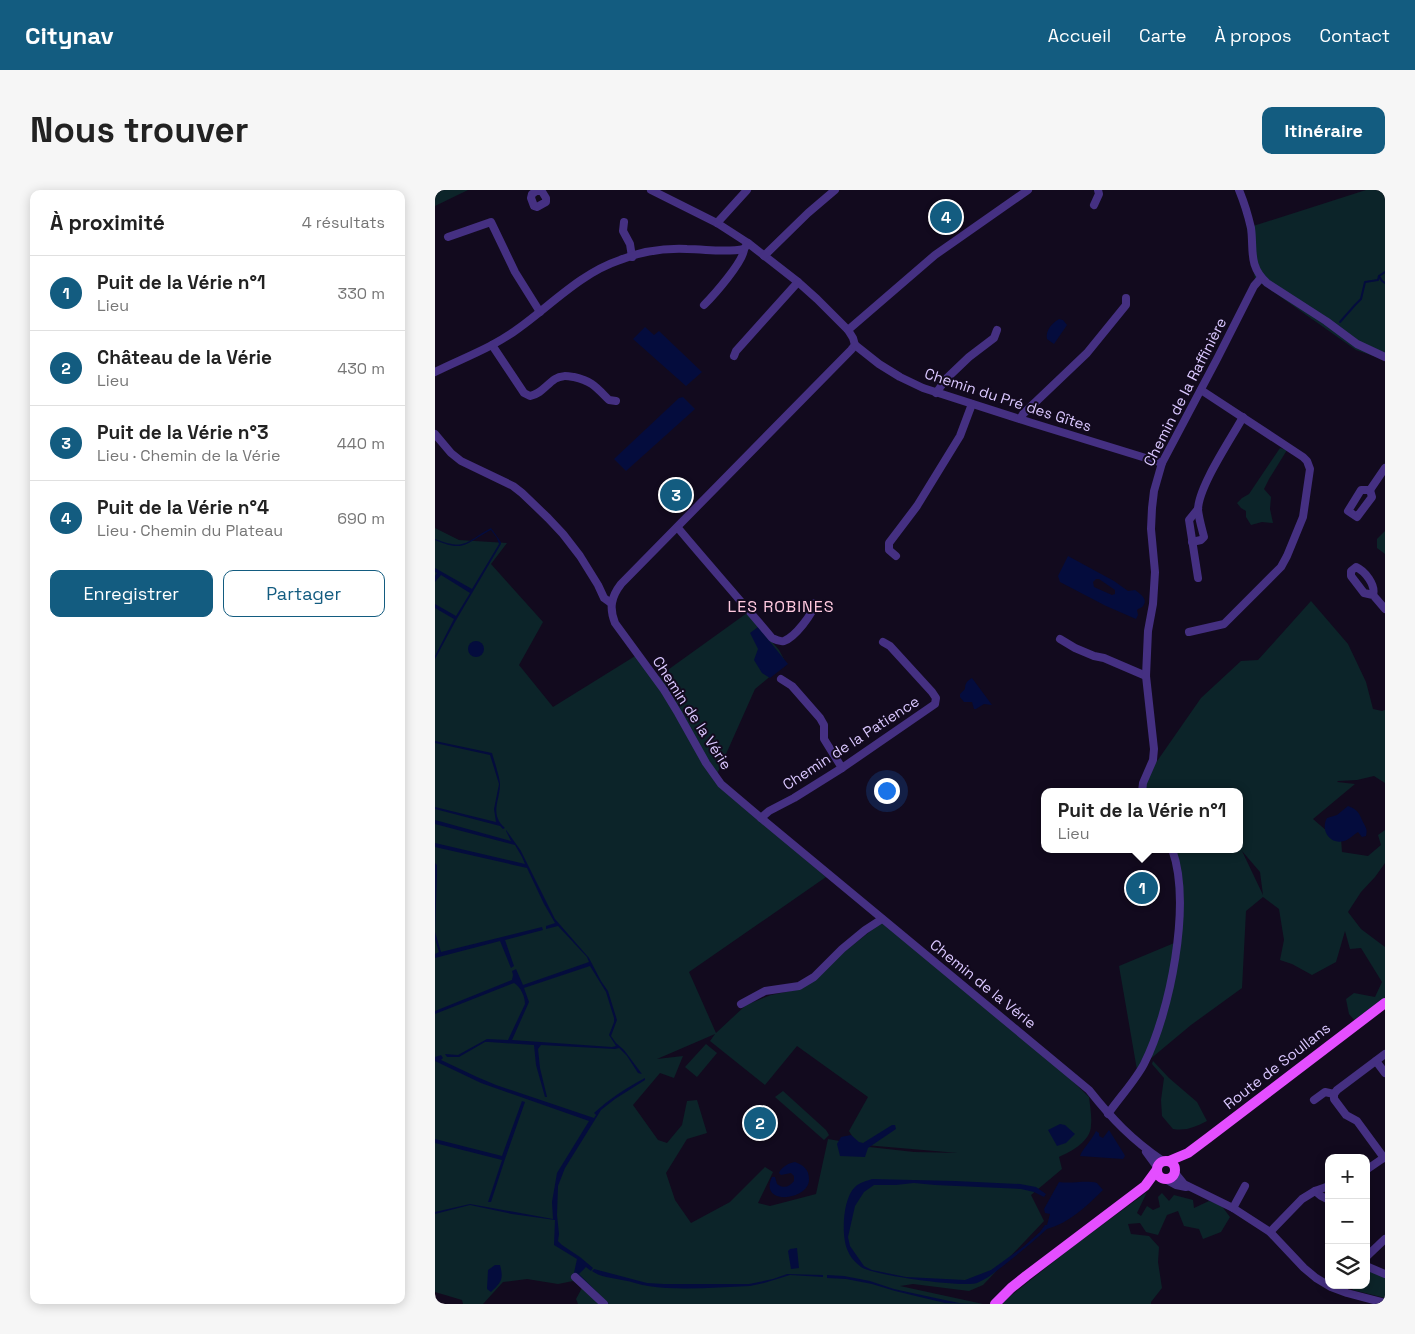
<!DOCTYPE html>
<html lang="fr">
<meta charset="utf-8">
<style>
:root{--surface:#fff;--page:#f6f6f6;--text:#222;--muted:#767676;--line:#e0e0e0;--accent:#135c80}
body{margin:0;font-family:"Space Grotesk",sans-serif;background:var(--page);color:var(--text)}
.controls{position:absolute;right:15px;bottom:15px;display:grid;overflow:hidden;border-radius:10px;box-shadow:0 2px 12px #0003}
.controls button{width:45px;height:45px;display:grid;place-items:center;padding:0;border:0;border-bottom:1px solid var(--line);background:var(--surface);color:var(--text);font:25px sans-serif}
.you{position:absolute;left:451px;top:600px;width:18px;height:18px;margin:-12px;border:4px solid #fff;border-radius:50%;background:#1a73e8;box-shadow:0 0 0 8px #1a73e833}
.badge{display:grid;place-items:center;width:32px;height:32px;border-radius:50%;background:var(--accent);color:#fff;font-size:16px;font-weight:700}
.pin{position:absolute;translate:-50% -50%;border:2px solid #fff;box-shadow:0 1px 5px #0006}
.popup{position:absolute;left:606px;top:598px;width:202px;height:65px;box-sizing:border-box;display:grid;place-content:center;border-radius:10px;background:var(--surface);filter:drop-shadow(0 1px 4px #0005);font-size:16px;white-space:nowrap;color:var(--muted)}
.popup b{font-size:19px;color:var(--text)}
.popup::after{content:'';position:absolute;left:50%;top:100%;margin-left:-10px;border:10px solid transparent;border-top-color:var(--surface)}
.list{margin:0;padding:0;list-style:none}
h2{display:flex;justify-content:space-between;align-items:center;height:65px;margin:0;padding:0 20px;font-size:21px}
h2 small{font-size:16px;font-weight:400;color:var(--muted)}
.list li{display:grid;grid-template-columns:32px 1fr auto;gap:15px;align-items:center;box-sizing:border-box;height:75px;padding:0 20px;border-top:1px solid var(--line)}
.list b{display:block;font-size:19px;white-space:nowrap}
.list p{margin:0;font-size:16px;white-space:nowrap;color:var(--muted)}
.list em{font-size:16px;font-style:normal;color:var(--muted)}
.actions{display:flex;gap:10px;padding:15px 20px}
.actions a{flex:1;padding:11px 0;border:1px solid var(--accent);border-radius:10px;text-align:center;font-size:18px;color:var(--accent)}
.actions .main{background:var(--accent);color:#fff}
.icon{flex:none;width:28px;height:28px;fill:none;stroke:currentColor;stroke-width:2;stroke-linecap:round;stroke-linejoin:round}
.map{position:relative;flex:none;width:950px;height:1114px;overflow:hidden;border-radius:10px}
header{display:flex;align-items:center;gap:30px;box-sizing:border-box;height:70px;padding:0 25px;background:var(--accent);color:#fff}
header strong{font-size:24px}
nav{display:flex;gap:28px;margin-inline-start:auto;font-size:18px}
.intro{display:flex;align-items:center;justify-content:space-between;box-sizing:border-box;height:120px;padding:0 30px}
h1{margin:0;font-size:35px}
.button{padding:12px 22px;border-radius:10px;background:var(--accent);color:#fff;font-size:18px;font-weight:700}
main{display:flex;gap:30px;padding:0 30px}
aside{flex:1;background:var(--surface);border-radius:10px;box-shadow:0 2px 12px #0003}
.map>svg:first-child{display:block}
.green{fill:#0c2429;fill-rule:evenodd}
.water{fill:#040c3d;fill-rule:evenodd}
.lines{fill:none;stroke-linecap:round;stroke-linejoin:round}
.stream{stroke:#040c3d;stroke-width:2}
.minor{stroke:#453082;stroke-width:8}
.major{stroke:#e44eff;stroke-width:10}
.labels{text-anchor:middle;stroke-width:4;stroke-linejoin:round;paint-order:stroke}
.street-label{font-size:15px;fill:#dac7ff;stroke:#120a1e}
.neighbourhood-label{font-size:16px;letter-spacing:1px;fill:#ffc9df;stroke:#120a1e}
</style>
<header>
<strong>Citynav</strong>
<nav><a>Accueil</a><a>Carte</a><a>À propos</a><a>Contact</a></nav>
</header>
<div class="intro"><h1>Nous trouver</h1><a class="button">Itinéraire</a></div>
<main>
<aside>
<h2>À proximité<small>4 résultats</small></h2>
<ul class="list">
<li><span class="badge">1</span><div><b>Puit de la Vérie n°1</b><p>Lieu</p></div><em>330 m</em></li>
<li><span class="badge">2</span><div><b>Château de la Vérie</b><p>Lieu</p></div><em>430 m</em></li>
<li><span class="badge">3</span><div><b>Puit de la Vérie n°3</b><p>Lieu · Chemin de la Vérie</p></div><em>440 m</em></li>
<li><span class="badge">4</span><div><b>Puit de la Vérie n°4</b><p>Lieu · Chemin du Plateau</p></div><em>690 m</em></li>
</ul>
<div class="actions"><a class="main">Enregistrer</a><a>Partager</a></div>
</aside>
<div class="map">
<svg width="950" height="1114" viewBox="0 0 950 1114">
<rect width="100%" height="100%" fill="#120a1e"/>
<g class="green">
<path d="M0,0H33L0,16Z"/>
<path d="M931,0H950V170L921,160L820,89L812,38Z"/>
<path d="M845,258L852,260L834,289L829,299L836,307L835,319L838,333L827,332L816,335L811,327V321L806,318L802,313L807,308L814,304Z"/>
<path d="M0,338L24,350L72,353L56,374L108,432L84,475L118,517L205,463L223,487L312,423L344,460L351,473L320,499L279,591L391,687L254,782L281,843L311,815L336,805L361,800L447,732L623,877L654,907C655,916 657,926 656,935C656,951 637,961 624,967L627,979L596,1005L609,1031L548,1095L534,1101L478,1094L465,1096L548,1114H143L141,1109L147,1098L138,1091L123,1094L92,1089L68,1092L48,1114H28L27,1110L0,1102ZM280,844L275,851L330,895L362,856L433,907L414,941L422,954L393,949L381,1004L335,1016L323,1013L338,982L330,977L295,1012L256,1033L240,1010L231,983L252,949L272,943L262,910L252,911L247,935L232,953L223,950L198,915L225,883L239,888L248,866L222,869ZM430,955L523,963H524L479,962L434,957Z"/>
<path d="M950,341V364L942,358V349Z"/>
<path d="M876,411L913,454L931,492L938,519L947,521L950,520V593L939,586L922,590L903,591L902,592L920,594L878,629L893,642L906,649L907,662L933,666L946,655L943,645L950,640V673L940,687L926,702L913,722L926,739L950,757V808L921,832L914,824L911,809L919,803L940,807L947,792L926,758L915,759L910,741L901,772L877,785L857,774L845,770L849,750L844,719L828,707L811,721L807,798L756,835L702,880L684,776L744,751L738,659H804V602H708L718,577L766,508L806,471L823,470ZM807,661L825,682L828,705Z"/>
<path d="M271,854L282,863L262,887L250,877Z"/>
<path d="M718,871L734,888L762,912L772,931C760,937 752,941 738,939L727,926L726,910L729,888L717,874Z"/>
<path d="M348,901L391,940L394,945L389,950L340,907Z"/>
<path d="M712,1002L702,1023L706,1026L712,1016L718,1020L725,1017L723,1007L727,1003L734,1011L739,1005L758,1010L759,1018L774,1011L786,1015L795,1027L786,1042L768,1049L764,1039L749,1036L743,1021L732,1025L723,1045L711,1042L705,1033L693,1034L696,1044L714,1046L724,1057L723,1072L727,1098L716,1112V1114H567L574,1107L640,1055Z"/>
<path d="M931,1079L933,1081L950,1087V1108L918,1100L916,1095H931Z"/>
</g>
<g class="water">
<path d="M624,129L628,130L632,135L619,154L612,149C610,141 617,133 624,129Z"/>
<path d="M210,137L219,145L224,141L267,182L251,196L198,149Z"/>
<path d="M248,207L260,219L191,281L179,269L244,208Z"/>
<path d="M56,338L66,352V354L20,432L0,469V466L19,429L0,418V414L21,426L35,403L6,385L0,392V386L2,383L0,382V378L37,399L64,354L62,348L56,340C30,353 31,363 0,350V349C31,361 30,352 56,338Z"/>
<path d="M633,366L679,391L693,401L700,400C704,403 714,409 708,416C707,418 704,418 702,420L703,425L701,429L671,416L625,392L623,386ZM661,389H664L680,400V404L677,405L659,397L658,392Z"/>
<path d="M323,437L353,474L335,488L327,483L319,470L323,459L315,443Z"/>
<circle cx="41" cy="459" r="8"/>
<path d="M537,488L557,515L549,514L541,519H539L537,512H529L525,507V504L530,499C530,493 532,491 537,488Z"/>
<path d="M0,551L57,563C59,570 65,588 65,594C65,611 54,624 70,638L68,639L65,636L0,619V617L61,632L59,619L64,594L55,565L0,553Z"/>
<path d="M913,616C922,619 924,623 927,630C930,637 933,638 931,646L927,647L923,642C918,645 914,650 909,651C895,655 885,640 892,628L902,625Z"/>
<path d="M0,630L76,651L71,641V640L86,661L120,729L154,768L166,791L173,801L182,830L176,846L181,853L189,860L207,884L203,883L192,866L184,858L180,859L106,855L103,859L105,878L112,907H110L101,875L99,855L54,852H50L24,867H12L10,864L23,865L52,849L73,850L90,814C90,807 86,797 79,793L0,824V821L77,790L78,785L77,781L81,779L88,795L154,772L152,767L123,736L111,739V736L120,733L109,714L92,678L0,657V653L90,674L87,667L80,655L0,634ZM155,776L171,802L179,828V832L174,845L181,856L177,857L77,850L94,812L89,798Z"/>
<path d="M0,673L2,675V684L0,742L6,762L107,737L108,740L70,750L79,776L76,778L65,751L0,768V764L4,762L0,749Z"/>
<path d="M6,865L8,868L6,870L42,887L61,895L159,928L161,925L159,923C174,909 191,898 210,888V890L180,909L166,920L130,978L123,996L122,1025L124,1044L123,1051L127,1055L145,1067L158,1078L156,1081L151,1077L144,1084L174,1114H172L139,1083L142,1069L119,1055L120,1030L77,1024L35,1015L0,1024V1022L35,1014L118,1029L117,1012L122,983L154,931L46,893L0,871V867Z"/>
<path d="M87,911L90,912L70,969L56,1012H53L67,970L0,953V949L67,966Z"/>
<path d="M625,934L630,935L640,944L631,953L622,956L613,940Z"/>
<path d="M457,935H460L461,939L433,958L430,967L405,966L402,954L406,947L416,945L424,952L428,953Z"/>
<path d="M674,940L689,964L690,966L688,969L645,966C648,958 657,950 661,941L664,943V946L668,948Z"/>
<path d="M360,972C368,975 374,979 374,989C375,1011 323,1016 337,987H340L342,994C349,999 354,997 359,991V986L356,983L346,985L344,983C346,977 354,973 360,972Z"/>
<path d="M437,989L520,991L585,994L601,997L611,1004L609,1007L599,1002L586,999L500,995L479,993L461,995H439L429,1002L420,1016L413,1047L415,1056L429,1076L437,1080L471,1087L530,1090L556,1080L588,1057L605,1042L610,1035H612L615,1024L610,1023L609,1019L624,992C637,994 650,990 662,993L668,1000C652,1016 634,1033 612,1039C598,1052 583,1064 568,1076C560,1082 552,1089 542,1093C529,1098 437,1085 426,1077C420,1072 415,1067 412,1059C406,1044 408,1008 420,997C425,992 432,991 437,989Z"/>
<path d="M362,1058L364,1078L356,1079L353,1061L355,1059Z"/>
<path d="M60,1075H65C69,1090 66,1092 56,1102L52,1099L53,1080Z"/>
<path d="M159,1079L212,1093L229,1094H314L338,1089L352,1084L388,1085V1087L355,1085L329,1093L315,1096C283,1097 246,1101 213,1096C204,1095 196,1091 187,1090C177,1088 165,1087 157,1081Z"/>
<path d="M392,1085L409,1086L435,1091L459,1099L491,1106L524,1113L538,1114L510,1113L460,1101L437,1094L411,1089L392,1088Z"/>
</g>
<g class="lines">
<g class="stream">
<path d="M950,82L944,86L947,91L950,93"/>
<path d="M905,132L920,115L926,109L930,92L943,90L944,86"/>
</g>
<g class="minor">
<path d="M103,0L97,4L96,8L99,16L102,17L111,12V8L106,0"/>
<path d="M216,0L282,33L313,53L363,92L382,109L413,140L418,148L420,155L416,160L186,394C176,407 174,418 180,433L229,500L243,523L271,573L286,594L332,633L654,900C677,929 697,950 728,971"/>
<path d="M804,0C809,12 813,25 816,38C819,60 813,76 832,93L891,131L922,154L950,167"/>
<path d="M659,15L664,4L663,0"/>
<path d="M189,32L188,41L195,54L197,67"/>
<path d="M282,33L312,0"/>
<path d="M13,47L56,32L80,82L105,122"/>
<path d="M329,66L373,23L400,0"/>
<path d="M269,115C279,105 309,71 309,59"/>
<path d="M413,140L500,65L593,0"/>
<path d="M57,155L89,203L95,206C106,204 111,195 120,189C126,185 132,186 139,187C157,191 161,197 174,210L181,211"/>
<path d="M420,155L444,174L465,187L488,198L597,233L727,273"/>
<path d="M299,166L301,161L363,92"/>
<path d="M0,182C28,168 59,157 84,138C116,115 146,83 185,70C205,62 230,58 252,59C271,59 290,63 309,59L313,53"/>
<path d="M501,203L512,188L534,167L559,148L562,140"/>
<path d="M585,229L588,224L652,163L691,115V108"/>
<path d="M0,244L16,263L26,271L78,296L87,303L113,328L128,344L145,366L163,395L169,408L176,413"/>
<path d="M926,300H935L937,307L922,327L913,321Z"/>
<path d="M935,300L950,278"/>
<path d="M243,338C274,375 306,411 337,448C341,450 344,452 349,451C360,447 378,424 380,413"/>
<path d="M757,352L766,350L769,347C767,339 764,329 763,320C763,297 796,249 808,227"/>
<path d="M461,366L454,360V353L482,316L525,246L537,214"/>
<path d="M763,388L754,330L763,319"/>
<path d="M938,405C941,395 930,381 921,377L916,381V386L929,403L938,405L950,419"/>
<path d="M754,442L789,434L846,377L852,366L868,327L875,279L872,271L868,267L766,200"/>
<path d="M625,449L640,458L659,466L669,468L711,486"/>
<path d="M346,489L357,496L385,528L389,535V549L407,578"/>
<path d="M707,602L708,593L718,570L719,559L711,486L713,441L718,414L720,382L716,339L717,318L719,301L727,273L782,169L819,96L826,88"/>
<path d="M326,628L334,621L359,608L407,578L500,514L501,508L497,502L455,456L448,452"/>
<path d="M306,814L330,801L364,796L379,787L407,759L430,740L447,729"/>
<path d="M941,871L950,883"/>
<path d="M879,910L890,902L899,904"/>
<path d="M673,924C684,908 700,891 709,874C735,823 757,714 737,659"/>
<path d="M711,962L722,977"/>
<path d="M949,968L922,931L911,925L899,909V904L902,900L950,864"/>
<path d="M931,980L950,967"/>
<path d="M740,983L749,994L798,1018L835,1042L869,1078L881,1088L896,1097L912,1103L950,1113"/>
<path d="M732,990L741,995L751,997"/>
<path d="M880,1001L886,1006L894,1010"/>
<path d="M798,1018L810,996"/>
<path d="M835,1042L867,1009L880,1001L894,996"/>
<path d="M931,1067L950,1049"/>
<path d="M931,1076L950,1084"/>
<path d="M140,1087L169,1114"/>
</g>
<g class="major">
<circle cx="731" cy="980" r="9"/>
<path d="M734,971L753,963L773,948L950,813"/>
<path d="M560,1114L576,1098L591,1086L710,996L721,981"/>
</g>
</g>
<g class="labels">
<g class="street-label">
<text transform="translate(750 202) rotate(-63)" y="5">Chemin de la Raffinière</text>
<text transform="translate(573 210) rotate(18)" y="5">Chemin du Pré des Gîtes</text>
<text transform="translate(257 523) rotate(57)" y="5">Chemin de la Vérie</text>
<text transform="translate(416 553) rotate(-33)" y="5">Chemin de la Patience</text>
<text transform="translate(548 794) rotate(39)" y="5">Chemin de la Vérie</text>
<text transform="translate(842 876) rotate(-38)" y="5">Route de Soullans</text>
</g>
<g class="neighbourhood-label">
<text x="346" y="422">LES ROBINES</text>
</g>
</g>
</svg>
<div class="controls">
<button>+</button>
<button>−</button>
<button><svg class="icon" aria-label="layers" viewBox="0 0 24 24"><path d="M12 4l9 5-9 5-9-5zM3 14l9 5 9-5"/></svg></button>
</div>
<div class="you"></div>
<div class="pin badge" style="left:707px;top:698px">1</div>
<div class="popup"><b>Puit de la Vérie n°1</b>Lieu</div>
<div class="pin badge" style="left:325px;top:933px">2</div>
<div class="pin badge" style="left:241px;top:305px">3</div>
<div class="pin badge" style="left:511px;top:27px">4</div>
</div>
</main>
